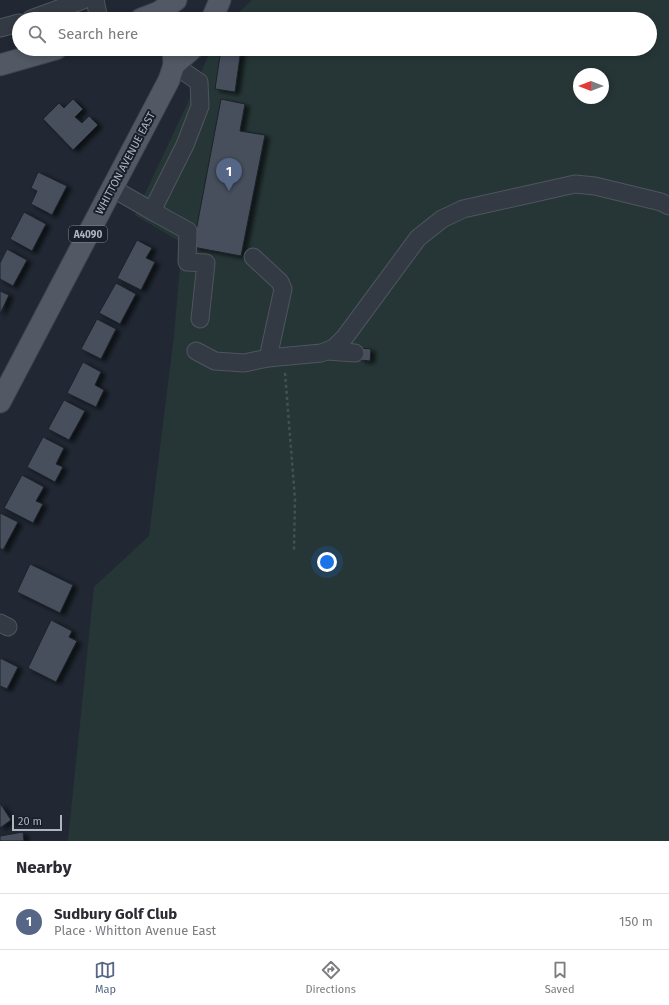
<!DOCTYPE html>
<meta charset="utf-8">
<style>
:root{--surface:#fff;--page:#f7f7f7;--text:#2b2b33;--muted:#7c7c81;--line:#e1e1e2;--accent:#556686}
body{margin:0;font-family:"Fira Sans",sans-serif;background:var(--page);color:var(--text)}
.compass{position:absolute;left:573px;top:68px;width:36px;height:36px;border-radius:50%;background:var(--surface);box-shadow:0 2px 6px #0003;rotate:270deg}
.scale{position:absolute;left:12px;bottom:10px;width:50px;box-sizing:border-box;padding-left:4px;border:2px solid #aeb5c1;border-top:0;font-size:11px;line-height:14px;white-space:nowrap;color:#aeb5c1;-webkit-text-stroke:3px #191f28;paint-order:stroke}
.you{position:absolute;left:327px;top:562px;width:14px;height:14px;margin:-10px;border:3px solid #fff;border-radius:50%;background:#1a73e8;box-shadow:0 0 0 6px #1a73e833}
.badge{display:grid;place-items:center;width:26px;height:26px;border-radius:50%;background:var(--accent);color:#fff;font-size:13px;font-weight:700}
.pin{position:absolute;translate:-50% -33px;filter:drop-shadow(0 1px 2px #0008)}
.pin::after{content:'';position:absolute;top:21px;width:14px;height:12px;background:inherit;clip-path:polygon(0 0,100% 0,50% 100%)}
.list{margin:0;padding:0;list-style:none}
h2{display:flex;justify-content:space-between;align-items:center;height:52px;margin:0;padding:0 16px;font-size:17px}
h2 small{font-size:13px;font-weight:400;color:var(--muted)}
.list li{display:grid;grid-template-columns:26px 1fr auto;gap:12px;align-items:center;box-sizing:border-box;height:56px;padding:0 16px;border-top:1px solid var(--line)}
.list b{display:block;font-size:15px;white-space:nowrap}
.list p{margin:0;font-size:13px;white-space:nowrap;color:var(--muted)}
.list em{font-size:13px;font-style:normal;color:var(--muted)}
.icon{flex:none;width:22px;height:22px;fill:none;stroke:currentColor;stroke-width:2;stroke-linecap:round;stroke-linejoin:round}
.map{position:relative;flex:none;width:669px;height:841px;overflow:hidden}
.search{position:absolute;background:var(--surface);box-shadow:0 2px 6px #0003;left:12px;right:12px;top:12px;height:44px;display:flex;align-items:center;gap:10px;box-sizing:border-box;padding:0 14px;border-radius:22px;color:var(--muted);font-size:15px}
.sheet{height:108px;background:var(--surface)}
nav{display:flex;justify-content:space-around;align-items:center;box-sizing:border-box;height:56px;border-top:1px solid var(--line);background:var(--surface);font-size:11px;color:var(--muted)}
nav a{display:grid;justify-items:center;gap:2px}
nav .on{color:var(--accent)}
.map>svg:first-child{display:block}
.green{fill:#263636;fill-rule:evenodd}
.building{fill:#47505c;stroke:#1b212a;filter:url(#shadow)}
.lines{fill:none;stroke-linecap:round;stroke-linejoin:round}
.minor-casing{stroke:#4e555f;stroke-width:19}
.major-casing{stroke:#3d434d;stroke-width:23}
.path{stroke:#425153;stroke-width:2.5;stroke-dasharray:3 3;stroke-linecap:butt}
.minor{stroke:#343a44;stroke-width:17}
.major{stroke:#525964;stroke-width:21}
.labels{text-anchor:middle;stroke-width:4;stroke-linejoin:round;paint-order:stroke}
.shield{fill:#191f28;stroke:#818893;stroke-width:1}
.shield-label{font-size:10px;font-weight:bold;fill:#aeb5c1}
.street-label{font-size:11px;fill:#aeb5c1;stroke:#191f28}
</style>
<div class="map">
<svg width="669" height="841" viewBox="0 0 669 841">
<defs>
<filter id="shadow"><feDropShadow dx="4.5" dy="2.5" stdDeviation="2" flood-color="#0009"/></filter>
</defs>
<rect width="100%" height="100%" fill="#212833"/>
<path class="green" d="M252,0H669V841H68L94,587L149,536L174,336L182,243L135,215L190,98L211,49H650V19H232ZM579,74H603V98H579Z"/>
<g class="building">
<path d="M221,49H241L235,92L215,89Z"/>
<path d="M73,99L83,109L75,117L82,123L89,116L98,125L73,150L43,119L59,103L64,108Z"/>
<path d="M221,99L245,104L240,131L265,135L241,256L193,247Z"/>
<path d="M38,172L67,186L52,215L31,204L37,191L31,188Z"/>
<path d="M24,212L46,224L32,251L10,239Z"/>
<path d="M137,240L152,248L146,258L155,262L141,290L117,278Z"/>
<path d="M7,249L27,260L13,286L0,279V263Z"/>
<path d="M116,283L136,294L120,324L99,313Z"/>
<path d="M0,291L9,295L0,314Z"/>
<path d="M97,319L116,329L101,359L81,349Z"/>
<path d="M361,348L371,349L370,361L360,360Z"/>
<path d="M83,362L101,372L95,385L104,390L96,407L67,393Z"/>
<path d="M64,400L85,411L69,440L48,429Z"/>
<path d="M43,437L64,448L56,464L63,467L55,482L27,467Z"/>
<path d="M22,475L44,487L36,501L43,504L33,523L4,508Z"/>
<path d="M0,513L18,522L3,550L0,548Z"/>
<path d="M30,564L73,585L60,613L17,592Z"/>
<path d="M51,620L72,631L69,637L77,641L56,682L28,668Z"/>
<path d="M0,658L18,667L7,689L0,686Z"/>
<path d="M0,803L11,820L0,828Z"/>
<path d="M23,832L24,841H0V836Z"/>
</g>
<g class="lines">
<g class="minor-casing">
<g id="minor">
<path d="M95,0L99,19"/>
<path d="M31,19L83,0"/>
<path d="M0,28L19,23"/>
<path d="M112,188L152,211L185,145L200,106L199,82L174,65"/>
<path d="M152,211L188,231L187,262L206,263L200,319"/>
<path d="M196,351L215,361L244,363L268,358L283,289L280,282L253,257"/>
<path d="M327,351L355,353"/>
<path d="M268,358L321,353L334,348L345,337L418,238L442,219L463,209L575,184L595,186L661,202L669,206"/>
<path d="M0,623L8,627"/>
</g>
</g>
<g class="major-casing">
<g id="major">
<path d="M141,19L159,12L176,0"/>
<path d="M212,19L220,0"/>
<path d="M0,65L56,49"/>
<path d="M174,65L192,49"/>
<path d="M0,402L169,80L174,65L173,49"/>
</g>
</g>
<path class="path" d="M285,373L295,499L294,550"/>
<use href="#minor" class="minor"/>
<use href="#major" class="major"/>
</g>
<g class="labels">
<rect class="shield" x="69" y="226" width="38" height="16" rx="3"/>
<g class="shield-label">
<text x="88" y="238">A4090</text>
</g>
<g class="street-label">
<text transform="translate(125 163) rotate(-62)" y="4">WHITTON AVENUE EAST</text>
</g>
</g>
</svg>
<svg class="compass" viewBox="-18 -18 36 36"><path d="M0-13l5 13h-10z" fill="#e53935"/><path d="M0 13l5-13h-10z" fill="#7c7c81"/></svg>
<div class="scale">20 m</div>
<div class="you"></div>
<div class="pin badge" style="left:229px;top:191px">1</div>
<div class="search"><svg class="icon" aria-label="search" viewBox="0 0 24 24"><circle cx="10" cy="10" r="6"/><path d="M15 15l6 6"/></svg>Search here</div>
</div>
<section class="sheet">
<h2>Nearby<small></small></h2>
<ul class="list">
<li><span class="badge">1</span><div><b>Sudbury Golf Club</b><p>Place · Whitton Avenue East</p></div><em>150 m</em></li>
</ul>
</section>
<nav>
<a class="on"><svg class="icon" aria-label="map" viewBox="0 0 24 24"><path d="M3 6l6-2 6 2 6-2v14l-6 2-6-2-6 2zM9 4v14M15 6v14"/></svg>Map</a>
<a><svg class="icon" aria-label="directions" viewBox="0 0 24 24"><path d="M12 3l9 9-9 9-9-9zM9 14v-3h6M13 9l2 2-2 2"/></svg>Directions</a>
<a><svg class="icon" aria-label="saved" viewBox="0 0 24 24"><path d="M7 4h10v16l-5-4-5 4z"/></svg>Saved</a>
</nav>
